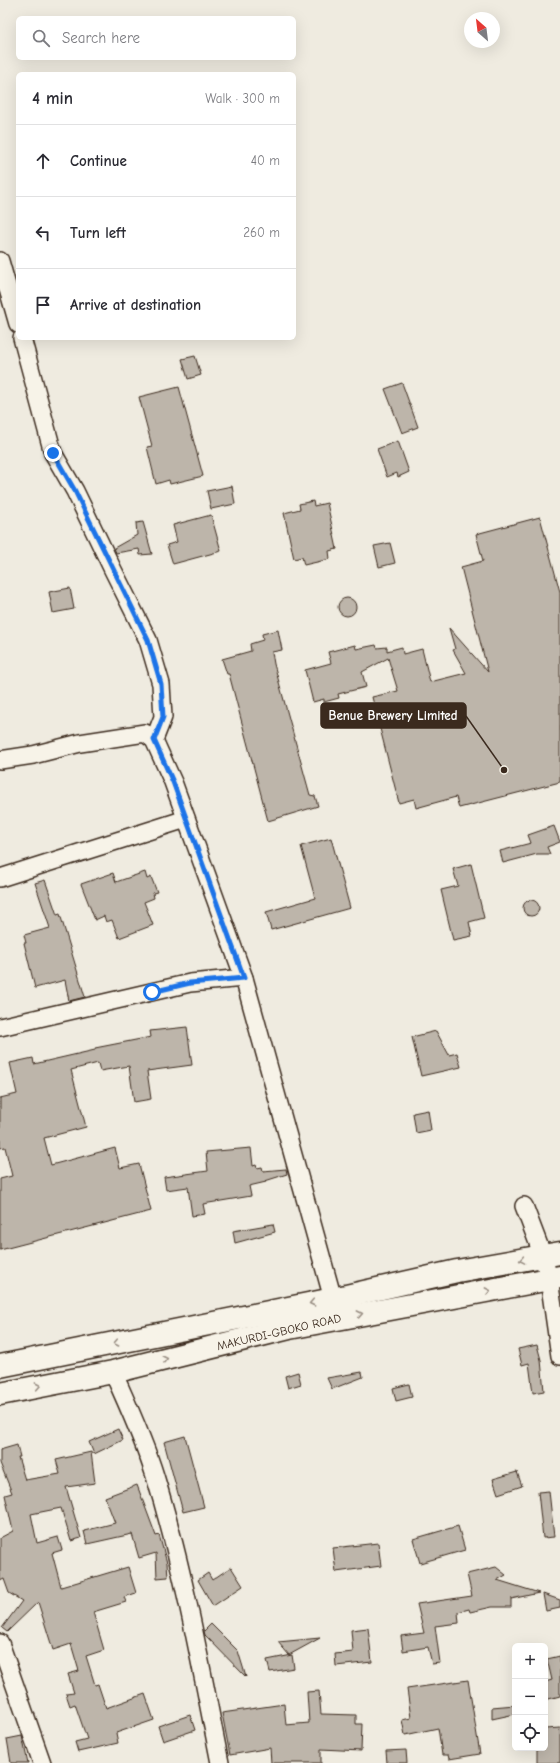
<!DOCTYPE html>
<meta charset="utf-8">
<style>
:root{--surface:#fff;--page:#f2f2f3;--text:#2b2b33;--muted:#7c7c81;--line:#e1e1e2}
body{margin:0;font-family:"Comic Neue",sans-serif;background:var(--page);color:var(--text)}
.controls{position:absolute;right:12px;bottom:12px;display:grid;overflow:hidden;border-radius:6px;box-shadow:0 4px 16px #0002}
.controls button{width:36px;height:36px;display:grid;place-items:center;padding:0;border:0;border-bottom:1px solid var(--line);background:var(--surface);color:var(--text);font:20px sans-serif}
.compass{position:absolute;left:464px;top:12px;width:36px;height:36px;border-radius:50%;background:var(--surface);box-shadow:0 4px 16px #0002;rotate:332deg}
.stop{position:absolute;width:12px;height:12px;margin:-9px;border:3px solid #1a73e8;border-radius:50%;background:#fff}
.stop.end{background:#1a73e8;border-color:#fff;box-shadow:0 1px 4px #0008}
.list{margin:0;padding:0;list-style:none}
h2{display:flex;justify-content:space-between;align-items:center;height:52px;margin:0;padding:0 16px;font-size:17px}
h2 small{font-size:13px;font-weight:400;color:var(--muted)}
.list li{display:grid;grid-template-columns:26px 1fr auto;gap:12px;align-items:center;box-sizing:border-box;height:72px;padding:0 16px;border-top:1px solid var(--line)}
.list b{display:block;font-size:15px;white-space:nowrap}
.list em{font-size:13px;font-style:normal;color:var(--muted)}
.icon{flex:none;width:22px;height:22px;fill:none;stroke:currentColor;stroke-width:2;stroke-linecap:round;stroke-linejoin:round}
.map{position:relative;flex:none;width:560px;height:1763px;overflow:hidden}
.search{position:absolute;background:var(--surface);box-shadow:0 4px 16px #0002;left:16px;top:16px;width:280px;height:44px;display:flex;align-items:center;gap:10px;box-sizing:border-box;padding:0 14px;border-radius:6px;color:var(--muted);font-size:15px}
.panel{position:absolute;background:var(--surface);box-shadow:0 4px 16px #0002;left:16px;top:72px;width:280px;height:268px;border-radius:6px}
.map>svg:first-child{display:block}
.building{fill:#bdb5aa;stroke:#3b2a1e}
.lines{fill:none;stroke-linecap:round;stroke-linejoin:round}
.street-casing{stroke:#3b2a1e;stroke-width:20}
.primary-casing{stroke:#3b2a1e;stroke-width:25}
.street{stroke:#f7f3e8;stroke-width:17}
.primary{stroke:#f7f3e8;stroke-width:22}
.oneway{stroke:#998e83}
.route{stroke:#1a73e8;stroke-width:5}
.labels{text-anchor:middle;stroke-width:3;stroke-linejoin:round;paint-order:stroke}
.street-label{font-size:12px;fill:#3b2a1e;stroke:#f7f3e8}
.leader{fill:none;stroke:#3b2a1e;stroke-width:1.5}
.callout-dot{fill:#3b2a1e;stroke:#f7f3e8;stroke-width:1.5}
.callout{fill:#3b2a1e;stroke:#3b2a1e;stroke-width:1.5}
.callout-label{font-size:13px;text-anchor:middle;font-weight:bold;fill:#fff}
</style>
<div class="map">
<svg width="560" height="1763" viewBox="0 0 560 1763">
<rect width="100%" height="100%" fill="#efebe0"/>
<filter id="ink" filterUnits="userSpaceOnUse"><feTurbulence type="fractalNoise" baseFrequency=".025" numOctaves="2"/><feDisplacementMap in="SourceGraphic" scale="8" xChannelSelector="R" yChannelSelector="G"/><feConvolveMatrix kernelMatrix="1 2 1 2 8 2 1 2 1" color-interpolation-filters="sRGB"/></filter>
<g filter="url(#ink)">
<g class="building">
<path d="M195,356L201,375L188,379L182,359Z"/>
<path d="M402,383L418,427L402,433L385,389Z"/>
<path d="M179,387L203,476L170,484L169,480L156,484L147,447L152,446L139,397Z"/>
<path d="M398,441L409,472L398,477L397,473L387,477L377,449Z"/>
<path d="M232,486L235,504L211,509L207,491Z"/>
<path d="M313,501L314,506L327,503L337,549L329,551L330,559L304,565L302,557L294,559L284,513L300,509L299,504Z"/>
<path d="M211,515L221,551L173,564L167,545L177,542L173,525Z"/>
<path d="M540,517L560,592V782L459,808L456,797L416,808L414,799L399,803L372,697L398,691L388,658L362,672L366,687L338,694L339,698L324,702V699L313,702L305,670L331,663L328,652L355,645L356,649L376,645L377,648L387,647V651L402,647L403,654L422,649L430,682L466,673L453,650L455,649L449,628L488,672L461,567L483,561L476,534Z"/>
<path d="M143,522L152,554L140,555L139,549L116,553L114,548L137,535L136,523Z"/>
<path d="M390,543L395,563L379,567L374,546Z"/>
<path d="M70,588L74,609L53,613L49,592Z"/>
<circle cx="347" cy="607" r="9"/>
<path d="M278,630L282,650L272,652L274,664L310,795L315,796L318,806L268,821L229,674H227L222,659L251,651L250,644L263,640L262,634Z"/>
<path d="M554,826L560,842L547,847L550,854H537L503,863L500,851L531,843L528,835Z"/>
<path d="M331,838L350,908L271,930L266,912L315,898L301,846Z"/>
<path d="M471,864L484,918L469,922L472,936L453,940L441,890L458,886L453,869Z"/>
<path d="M145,872L147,879L151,877L157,892L153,893L154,898L144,902L153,925L119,938L112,920L106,922L104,916L95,920L81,884L113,873L116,882Z"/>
<path d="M45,880L57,915L60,914L85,997L69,1001L65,980L35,988L24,943H26L24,935L50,928L35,883Z"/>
<circle cx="531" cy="908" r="8"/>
<path d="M187,1027L192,1065L147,1071L151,1099L134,1102L129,1066L100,1071L98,1063L71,1070L86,1127L44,1138L51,1165L115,1148L120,1168L139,1164L151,1211L0,1250V1179L12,1176L5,1147L0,1148V1098L17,1094L10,1063L33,1058L34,1064L95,1050V1048L151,1037L150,1031Z"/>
<path d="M436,1031L449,1055L457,1053L461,1067L421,1076L412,1037Z"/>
<path d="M428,1110L431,1130L416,1133L413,1113Z"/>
<path d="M251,1148L253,1166L256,1165L257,1168L262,1167L263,1171L286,1169L287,1174L265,1181L266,1182L249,1186L251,1196L203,1204L205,1214L192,1216L188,1187L166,1190L164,1177L208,1171L206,1152Z"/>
<path d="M273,1224L275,1232L235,1243L233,1231Z"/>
<path d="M537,1345L541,1360L544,1391L533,1393L529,1363L522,1365L518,1349Z"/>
<path d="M298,1372L301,1384L288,1388L285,1376Z"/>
<path d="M362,1372L363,1377L332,1389L327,1378Z"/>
<path d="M409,1384L412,1397L396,1401L393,1388Z"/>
<path d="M118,1429L123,1440L94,1454L89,1442Z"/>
<path d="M185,1436L204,1507L183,1512L164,1442Z"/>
<path d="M17,1445L20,1457H18L25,1480L60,1474L56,1460L91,1452L95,1483L66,1487L81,1538L71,1541L61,1508L31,1514L37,1543L58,1537L62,1550L52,1553L61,1587L128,1567L136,1593L124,1597L126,1602L93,1612L104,1650L86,1656L95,1685L98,1684L106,1708L145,1694L154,1720L116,1733L118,1743L78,1752L75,1742L87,1739L75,1704L70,1706L66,1694L74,1693L68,1674L79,1671L71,1644L53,1650L38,1602L7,1632L2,1628L22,1601L9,1593L4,1579L0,1581V1538L13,1531L5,1495L12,1493L0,1463V1450Z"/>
<path d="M517,1472L522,1486L498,1494L493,1479Z"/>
<path d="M137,1485L156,1536L159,1535L167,1563L168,1577L157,1578L156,1553L139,1558L132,1534L87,1544L84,1531L115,1523L105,1497Z"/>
<path d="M549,1491L554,1537L543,1538L538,1492Z"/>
<path d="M458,1526L465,1550L420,1563L413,1539Z"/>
<path d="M378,1543L381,1566L336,1572L333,1548Z"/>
<path d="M231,1567L243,1586L213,1606L198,1580L208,1573L212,1580Z"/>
<path d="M496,1567L506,1575L497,1580L539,1593L511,1599V1607H492L470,1612L469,1609L458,1612L459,1623L435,1626L440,1663L432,1664L428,1647L403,1651L401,1636L424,1633L417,1604L472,1596L467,1574Z"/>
<path d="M543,1594L560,1600V1608L546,1611Z"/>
<path d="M211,1624L238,1651L246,1677L205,1635L204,1631Z"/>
<path d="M368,1628L372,1662L336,1666L335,1654L353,1652L351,1630Z"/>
<path d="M320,1638L289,1655L278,1642Z"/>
<path d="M292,1655L294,1668L270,1672L267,1660Z"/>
<path d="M560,1656V1696L545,1700V1682L552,1680L547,1659Z"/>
<path d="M468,1680L480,1754L449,1759L448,1755H442L438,1728L405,1735L402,1720L411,1718L407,1689Z"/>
<path d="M319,1691L321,1714L356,1715V1724H362L361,1751L321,1749V1763H271L270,1748L230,1755L222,1713L284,1704L286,1725L309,1723L307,1692Z"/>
<path d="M515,1705V1714L492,1719V1707Z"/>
<path d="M190,1715L195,1730L163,1741L158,1726Z"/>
<path d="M560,1728V1763H537V1748H545V1729Z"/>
<path d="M22,1736L28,1763H11L7,1739Z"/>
<path d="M406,1750L407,1763H387L386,1751Z"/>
</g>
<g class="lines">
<g class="street-casing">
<g id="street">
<path d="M0,261L18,324"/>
<path d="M22,338L53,453L75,491L113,570L148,640L161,684L163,717L154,740"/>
<path d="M0,760L33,755L80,743L145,733L154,740L173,782L244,978L333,1299"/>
<path d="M0,878L186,819"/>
<path d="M0,1027L190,983L244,978"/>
<path d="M524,1206L543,1256L549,1279L560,1356"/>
<path d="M113,1372C128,1406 144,1440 155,1476C184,1570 201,1667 220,1763"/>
<path d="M0,1643L42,1763"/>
</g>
</g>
<g class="primary-casing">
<g id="primary">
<path d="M0,1366L333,1299L457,1271L560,1253"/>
<path d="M0,1394L113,1372L289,1328L560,1277"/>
</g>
</g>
<use href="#street" class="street"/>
<use href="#primary" class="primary"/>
</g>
<defs><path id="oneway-chevron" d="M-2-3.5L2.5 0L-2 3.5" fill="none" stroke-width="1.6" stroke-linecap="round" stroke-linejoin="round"/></defs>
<g class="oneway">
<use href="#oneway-chevron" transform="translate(522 1260) rotate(170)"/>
<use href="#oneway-chevron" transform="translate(488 1291) rotate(-11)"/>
<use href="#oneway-chevron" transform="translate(312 1303) rotate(168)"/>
<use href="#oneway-chevron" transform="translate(360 1314) rotate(-11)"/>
<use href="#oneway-chevron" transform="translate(116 1343) rotate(168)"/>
<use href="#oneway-chevron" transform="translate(165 1359) rotate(-14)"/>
<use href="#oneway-chevron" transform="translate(38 1386) rotate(-11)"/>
</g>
</g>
<g class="lines" filter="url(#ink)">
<path class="route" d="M53,453L75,491L148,640L161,684L163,717L154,740L173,782L244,978L190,983L152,992"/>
</g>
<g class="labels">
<g class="street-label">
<text transform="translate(279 1332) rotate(-13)" y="4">MAKURDI-GBOKO ROAD</text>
</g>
</g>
<path class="leader" d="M504 770L466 716"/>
<circle class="callout-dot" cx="504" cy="770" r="4"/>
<rect class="callout" x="321" y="703" width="145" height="25" rx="4"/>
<g class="callout-label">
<text x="393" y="720">Benue Brewery Limited</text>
</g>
</svg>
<div class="controls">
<button>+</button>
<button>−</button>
<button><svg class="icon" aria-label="locate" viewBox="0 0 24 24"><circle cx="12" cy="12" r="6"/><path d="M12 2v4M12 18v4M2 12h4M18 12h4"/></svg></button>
</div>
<svg class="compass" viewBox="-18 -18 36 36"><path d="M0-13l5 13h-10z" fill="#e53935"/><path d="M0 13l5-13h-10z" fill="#7c7c81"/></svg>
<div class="stop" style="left:152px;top:992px"></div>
<div class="stop end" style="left:53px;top:453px"></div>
<div class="search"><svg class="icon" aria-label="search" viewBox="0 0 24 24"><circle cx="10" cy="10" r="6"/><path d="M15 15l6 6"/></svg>Search here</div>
<section class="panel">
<h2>4 min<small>Walk · 300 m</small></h2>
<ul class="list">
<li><svg class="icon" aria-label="ahead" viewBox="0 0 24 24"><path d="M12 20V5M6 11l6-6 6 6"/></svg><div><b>Continue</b></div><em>40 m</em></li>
<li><svg class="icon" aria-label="left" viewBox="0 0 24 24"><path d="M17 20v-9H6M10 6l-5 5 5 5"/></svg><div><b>Turn left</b></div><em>260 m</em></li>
<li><svg class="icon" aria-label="arrive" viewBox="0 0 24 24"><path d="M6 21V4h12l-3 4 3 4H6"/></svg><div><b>Arrive at destination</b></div></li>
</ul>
</section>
</div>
